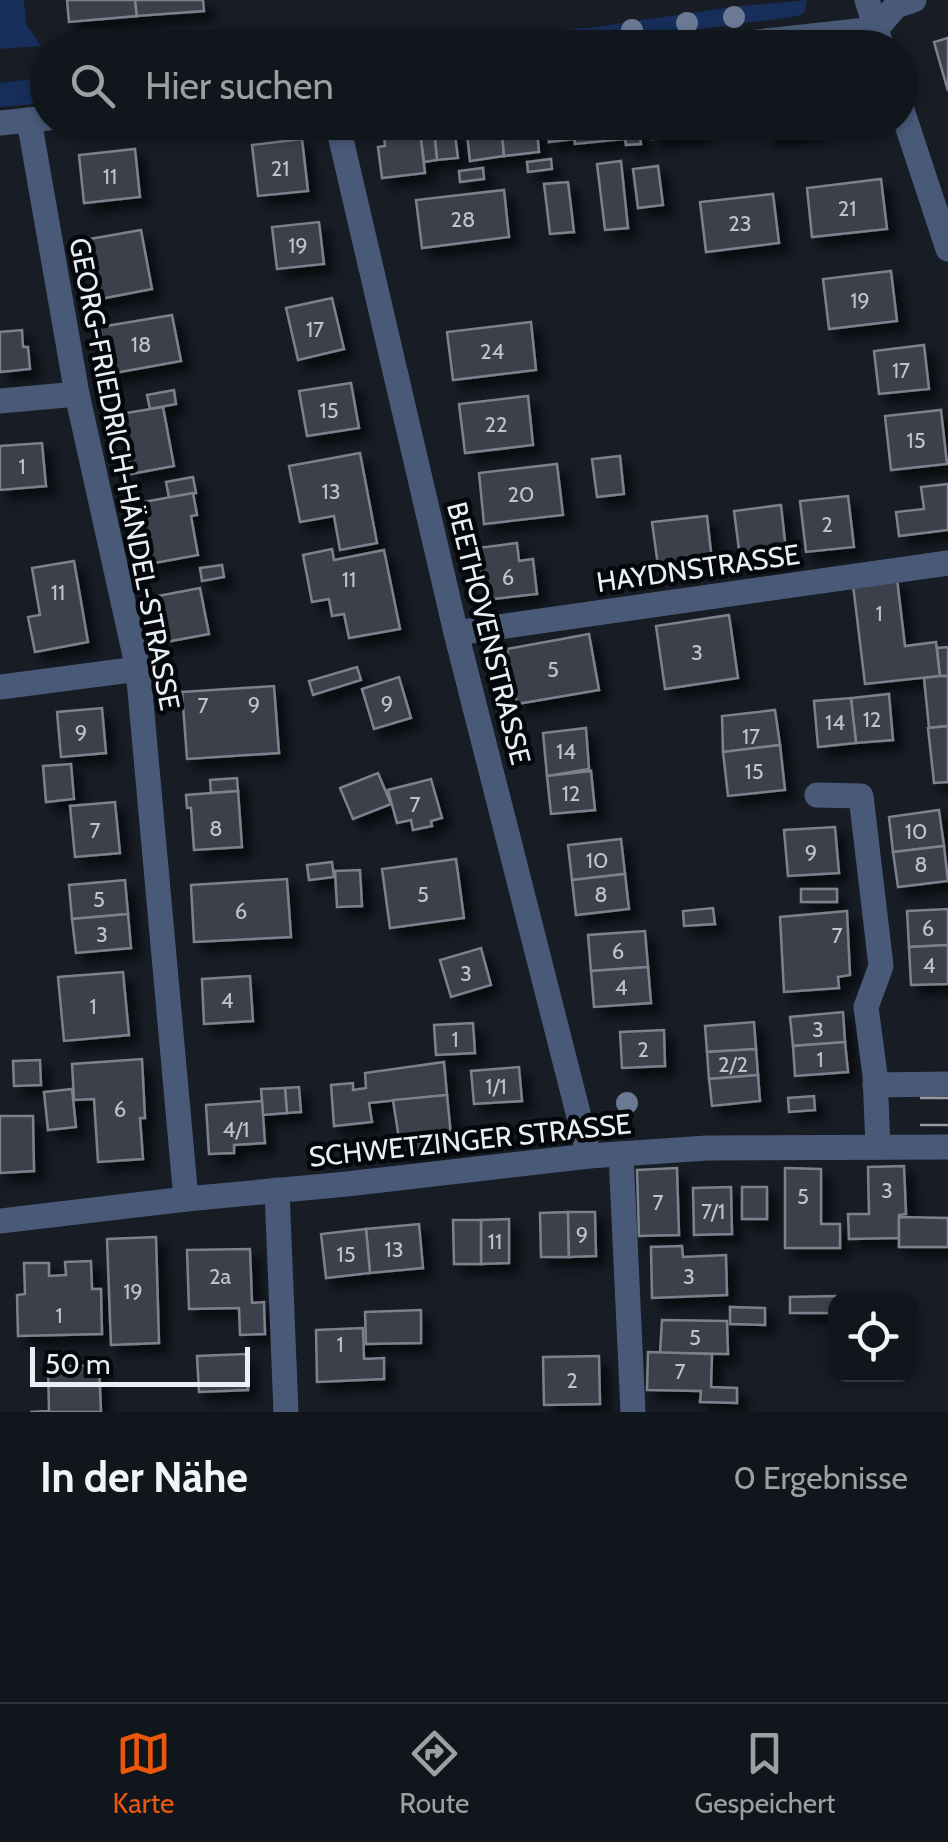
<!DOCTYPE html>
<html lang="de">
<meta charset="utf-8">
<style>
:root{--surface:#11151c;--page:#1e2229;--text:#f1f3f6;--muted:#9c9fa3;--line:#30343b;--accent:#ea580c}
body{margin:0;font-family:Cabin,sans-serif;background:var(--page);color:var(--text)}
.controls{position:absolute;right:30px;bottom:30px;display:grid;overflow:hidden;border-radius:20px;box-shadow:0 2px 8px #0004}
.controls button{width:90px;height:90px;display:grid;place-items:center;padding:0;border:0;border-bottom:2px solid var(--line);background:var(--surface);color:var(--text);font:50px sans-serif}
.scale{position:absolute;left:30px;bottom:25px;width:220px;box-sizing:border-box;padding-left:10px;border:5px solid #eaeef5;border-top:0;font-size:28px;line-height:35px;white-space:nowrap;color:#eaeef5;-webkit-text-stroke:8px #05070a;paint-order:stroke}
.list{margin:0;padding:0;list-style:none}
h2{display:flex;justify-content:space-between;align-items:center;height:130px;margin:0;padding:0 40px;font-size:42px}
h2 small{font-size:32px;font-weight:400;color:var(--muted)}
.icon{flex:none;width:55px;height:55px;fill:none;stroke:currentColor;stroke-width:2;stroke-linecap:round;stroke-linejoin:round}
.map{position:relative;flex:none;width:948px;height:1412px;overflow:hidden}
.search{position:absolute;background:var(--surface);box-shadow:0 2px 8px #0004;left:30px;right:30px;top:30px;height:110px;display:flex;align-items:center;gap:25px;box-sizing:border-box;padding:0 35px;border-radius:55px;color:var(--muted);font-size:38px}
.sheet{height:290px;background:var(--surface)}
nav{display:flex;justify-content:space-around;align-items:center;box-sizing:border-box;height:140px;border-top:2px solid var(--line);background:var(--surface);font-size:28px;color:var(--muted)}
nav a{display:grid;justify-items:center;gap:5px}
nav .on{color:var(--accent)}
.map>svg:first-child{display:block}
.green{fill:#162e59}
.building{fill:#3b414b;stroke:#7b828d;stroke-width:2.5;filter:url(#shadow)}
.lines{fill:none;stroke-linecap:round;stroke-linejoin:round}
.minor{stroke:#495a78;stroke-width:25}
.tram{stroke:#9599a1;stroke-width:2.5}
.tree{fill:#6b7a94}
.labels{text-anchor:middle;stroke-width:9;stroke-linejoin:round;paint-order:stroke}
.number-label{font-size:22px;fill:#bec3ca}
.street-label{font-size:28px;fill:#eaeef5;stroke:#05070a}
</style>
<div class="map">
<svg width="948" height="1412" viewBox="0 0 948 1412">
<defs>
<filter id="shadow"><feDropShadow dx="9" dy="9" stdDeviation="5" flood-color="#0009"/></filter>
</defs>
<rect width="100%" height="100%" fill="#171c25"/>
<g class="green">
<path d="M0,0H24L26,24L41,46L0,49Z"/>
<path d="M807,0L804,13L798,16L570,47H396L595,27L731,7Z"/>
<path d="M47,77V103L0,107V83Z"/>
</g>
<g class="building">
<path d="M67,0H135L137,16L69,22Z"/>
<path d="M135,0H203L204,11L137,16Z"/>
<path d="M948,38V91L934,42Z"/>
<path d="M501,122L504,156L470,161L466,125Z"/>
<path d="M501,122H536L539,152L504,156Z"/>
<path d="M547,122H573L575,139L549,142Z"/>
<path d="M573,122H623L625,139L575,144Z"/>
<path d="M623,122H638L641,144L626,145Z"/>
<path d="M651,122H700L701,133L652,139Z"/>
<path d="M766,122H817L818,131L768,137Z"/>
<path d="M454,128L458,158L437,160L434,130Z"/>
<path d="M434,130L437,160L424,162L420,132Z"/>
<path d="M420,132L425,173L382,178L378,147L385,146L384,136Z"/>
<path d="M302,139L308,191L258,196L252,145Z"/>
<path d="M135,149L140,197L84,203L79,155Z"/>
<path d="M551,159L552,169L528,172L527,162Z"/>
<path d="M621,161L628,228L605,230L597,164Z"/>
<path d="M658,166L663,205L638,208L633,169Z"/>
<path d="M483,168L484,179L460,182L459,171Z"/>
<path d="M881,179L887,229L812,237L807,188Z"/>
<path d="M568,182L574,232L550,234L544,184Z"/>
<path d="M504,190L509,237L422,248L416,200Z"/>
<path d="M773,194L779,243L706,252L700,202Z"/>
<path d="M319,222L324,264L277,269L272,227Z"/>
<path d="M141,230L152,289L95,300L84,240Z"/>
<path d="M891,271L897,321L829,329L823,279Z"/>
<path d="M332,298L344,349L298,360L286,308Z"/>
<path d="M172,315L181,361L109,374L100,327Z"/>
<path d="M531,322L536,370L453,380L447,332Z"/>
<path d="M22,330L23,347H28L30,369L0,372V332Z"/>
<path d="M924,345L929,389L879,394L874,351Z"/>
<path d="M351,383L359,428L307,436L299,391Z"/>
<path d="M174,390L176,404L150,409L147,395Z"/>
<path d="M528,396L533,445L465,453L459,404Z"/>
<path d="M163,407L174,466L131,474L120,414Z"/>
<path d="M941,410L947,464L891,470L885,416Z"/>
<path d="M42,443L46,486L0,490V446Z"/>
<path d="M360,453L377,543L340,550L334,516L300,522L289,466Z"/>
<path d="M620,456L624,494L597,497L592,459Z"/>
<path d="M557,464L563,515L484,524L479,473Z"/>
<path d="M193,477L196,493L169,498L166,482Z"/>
<path d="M948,484V530L899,536L896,512L924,509L921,487Z"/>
<path d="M193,493L197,515L191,516L198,555L149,564L138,503Z"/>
<path d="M848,496L854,547L806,552L800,501Z"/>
<path d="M781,505L787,560L741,565L734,511Z"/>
<path d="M707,516L712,561L658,566L652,522Z"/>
<path d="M517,543L519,561L533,559L537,594L484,600L478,548Z"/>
<path d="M332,549L334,560L384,550L400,629L349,638L344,614L332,616L329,599L312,602L303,555Z"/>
<path d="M74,561L88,642L35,652L28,617L40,615L32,568Z"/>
<path d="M222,565L224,577L202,581L200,568Z"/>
<path d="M897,579L905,646L936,642L940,676L865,684L853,585Z"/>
<path d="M200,588L209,634L166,642L158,596Z"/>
<path d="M729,615L738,678L665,689L656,626Z"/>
<path d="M589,634L599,690L517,704L507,649Z"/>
<path d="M948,647V676H940L937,648Z"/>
<path d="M357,667L361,680L313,695L309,681Z"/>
<path d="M940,676H948V726L929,728L924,678Z"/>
<path d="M399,677L411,718L374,729L362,689Z"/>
<path d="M274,686L279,753L187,759L182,692Z"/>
<path d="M889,694L893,740L856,743L851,698Z"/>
<path d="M851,698L856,743L818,747L814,701Z"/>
<path d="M102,708L106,753L61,757L57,712Z"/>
<path d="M775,710L780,745L723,752L722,716Z"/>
<path d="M948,726V782L934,783L928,728Z"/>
<path d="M586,728L589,769L547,776L543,733Z"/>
<path d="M780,745L785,790L728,796L723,752Z"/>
<path d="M71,764L74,799L46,802L43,766Z"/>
<path d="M591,771L595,810L551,814L547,776Z"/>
<path d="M378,773L391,804L353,819L340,788Z"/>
<path d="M237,778L238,791L211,793L210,780Z"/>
<path d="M431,779L442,818L431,821L432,826L413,830L411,820L397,823L388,790Z"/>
<path d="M238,791L242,847L194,850L191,808H187L186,795Z"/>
<path d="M115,802L120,853L75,857L70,806Z"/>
<path d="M939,810L944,846L893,852L889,817Z"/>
<path d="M835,827L839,873L788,876L784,830Z"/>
<path d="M621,839L625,874L572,880L568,845Z"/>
<path d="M944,846L948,881L898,887L893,852Z"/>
<path d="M456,859L464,918L390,928L382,869Z"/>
<path d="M332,862L334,877L309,880L307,865Z"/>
<path d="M360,870L362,906L337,907L335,871Z"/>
<path d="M625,874L629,909L576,915L572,880Z"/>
<path d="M287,879L291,937L194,942L191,885Z"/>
<path d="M125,880L128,914L72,919L69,885Z"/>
<rect x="801" y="889" width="36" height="13"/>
<path d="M713,908L715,924L684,926L683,911Z"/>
<path d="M948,909V945L909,947L907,911Z"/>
<path d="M847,911L850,975L838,977L839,988L784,992L780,917Z"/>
<path d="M128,914L131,948L76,953L72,919Z"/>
<path d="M645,931L648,967L591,971L588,935Z"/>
<path d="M948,945V984L911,985L909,947Z"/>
<path d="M481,948L491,985L451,997L440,960Z"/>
<path d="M648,967L651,1003L594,1007L591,971Z"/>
<path d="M123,972L129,1035L64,1041L58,977Z"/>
<path d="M250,976L253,1021L204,1024L202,979Z"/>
<path d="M843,1012L845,1042L793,1046L790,1017Z"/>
<path d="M754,1022L756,1049L707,1052L705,1026Z"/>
<path d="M473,1023L475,1053L436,1055L434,1025Z"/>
<path d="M664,1030L665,1066L622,1068L620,1032Z"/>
<path d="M845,1042L848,1072L795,1076L793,1046Z"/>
<path d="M756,1049L758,1075L709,1079L707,1052Z"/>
<path d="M142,1059L145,1118H140L143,1159L98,1162L94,1099L74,1100L72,1064Z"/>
<path d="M40,1060L41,1085L14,1086L13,1061Z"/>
<path d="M444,1062L447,1095L369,1103L372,1122L334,1126L331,1085L353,1083V1090L366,1088L365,1073Z"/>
<path d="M519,1067L522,1101L474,1104L471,1071Z"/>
<path d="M758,1075L760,1101L712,1106L709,1079Z"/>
<path d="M299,1087L301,1112L287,1113L285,1088Z"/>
<path d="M285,1088L287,1113L263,1115L261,1089Z"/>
<path d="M72,1089L76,1127L48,1130L44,1092Z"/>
<path d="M447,1095L452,1146L401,1152L393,1100Z"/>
<path d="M814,1096L815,1110L789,1112L788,1098Z"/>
<path d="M262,1101L265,1143L234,1145V1153L209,1154L206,1105Z"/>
<path d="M0,1116H33L34,1171L0,1173Z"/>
<path d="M904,1166L906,1214L899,1215V1238L849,1239L848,1214H869L868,1167Z"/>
<path d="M677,1168L679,1235L639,1236L637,1170Z"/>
<path d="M785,1168L821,1169V1224H840V1248H785Z"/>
<path d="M731,1187L732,1234L694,1235L693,1188Z"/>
<rect x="742" y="1187" width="25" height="32"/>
<path d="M568,1212L569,1257H541L540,1213Z"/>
<path d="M568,1212H595L596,1256L569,1257Z"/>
<path d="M899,1217L948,1218V1247H899Z"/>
<path d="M509,1219V1263L481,1264V1220Z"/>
<path d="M453,1220H481V1264H454Z"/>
<path d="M419,1224L423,1268L370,1273L366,1229Z"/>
<path d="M366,1229L370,1273L326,1278L321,1234Z"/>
<path d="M156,1237L159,1343L111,1345L107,1239Z"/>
<path d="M682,1246L683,1257L726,1255L727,1295L652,1298L651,1247Z"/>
<path d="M250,1249L252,1303L264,1302L265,1334L240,1335L239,1308L189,1309L187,1250Z"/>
<path d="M91,1261L92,1289H101L102,1334L18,1336L17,1295L25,1294L24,1263H49V1276L66,1275L65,1262Z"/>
<path d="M836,1296V1313H790V1297Z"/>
<path d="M730,1307L765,1308V1325L730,1324Z"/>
<path d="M421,1310V1343L366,1344L365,1312Z"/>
<path d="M662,1320L727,1321L728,1354L660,1353Z"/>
<path d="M363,1328L364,1359L384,1358V1379L317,1382L316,1330Z"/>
<path d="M648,1352L712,1354L711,1387L737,1388V1403L700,1402L701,1391L647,1390Z"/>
<path d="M247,1354L248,1390L199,1392L197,1356Z"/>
<path d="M599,1356L600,1404L544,1405L543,1357Z"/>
<path d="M99,1365L101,1412H30L49,1411L48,1367Z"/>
</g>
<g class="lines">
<g class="minor">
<path d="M867,0L882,48"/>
<path d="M876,29L896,6L914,0"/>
<path d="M702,48L876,29"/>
<path d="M900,104L948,249"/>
<path d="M29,120L77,394L138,669L186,1199"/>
<path d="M337,122L456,633L589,1156"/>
<path d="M0,123L48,118"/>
<path d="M0,401L77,394"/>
<path d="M456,633L948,563"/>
<path d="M0,687L138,669"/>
<path d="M817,795L861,796L881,966L866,1007L875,1075L878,1147"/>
<path d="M875,1085L948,1084"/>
<path d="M621,1154L633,1412"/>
<path d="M277,1190L286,1412"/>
<path d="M0,1221L186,1199L347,1184L589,1156L707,1148L948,1147"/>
</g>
<g class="tram">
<path d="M921,1098H948"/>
<path d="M921,1125H948"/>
</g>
</g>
<g class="tree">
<circle cx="734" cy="17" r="11"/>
<circle cx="687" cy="23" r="11"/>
<circle cx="632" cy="30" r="11"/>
<circle cx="627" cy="1103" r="11"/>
</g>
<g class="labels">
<g class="number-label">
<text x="280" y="176">21</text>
<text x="110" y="184">11</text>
<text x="847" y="216">21</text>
<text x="463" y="227">28</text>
<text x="740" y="231">23</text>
<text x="298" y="253">19</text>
<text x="860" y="308">19</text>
<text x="315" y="337">17</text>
<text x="141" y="352">18</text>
<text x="492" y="359">24</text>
<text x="901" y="378">17</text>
<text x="329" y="418">15</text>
<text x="496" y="432">22</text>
<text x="916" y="448">15</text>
<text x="22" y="474">1</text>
<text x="331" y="499">13</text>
<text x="521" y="502">20</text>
<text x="827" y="532">2</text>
<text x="508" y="585">6</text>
<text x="349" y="587">11</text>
<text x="58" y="600">11</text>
<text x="879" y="621">1</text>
<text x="697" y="660">3</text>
<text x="553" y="677">5</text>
<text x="387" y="711">9</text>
<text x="254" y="712">9</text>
<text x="203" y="713">7</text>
<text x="872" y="727">12</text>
<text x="835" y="730">14</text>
<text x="81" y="740">9</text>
<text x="751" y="744">17</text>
<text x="566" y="759">14</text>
<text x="754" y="779">15</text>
<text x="571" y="801">12</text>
<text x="415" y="812">7</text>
<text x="216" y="836">8</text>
<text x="95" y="838">7</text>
<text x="916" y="839">10</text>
<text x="811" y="860">9</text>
<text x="597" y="868">10</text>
<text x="921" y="872">8</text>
<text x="423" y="902">5</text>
<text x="601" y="902">8</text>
<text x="99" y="907">5</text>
<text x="241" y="919">6</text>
<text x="928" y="936">6</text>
<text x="102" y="942">3</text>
<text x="837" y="943">7</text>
<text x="618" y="959">6</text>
<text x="929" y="973">4</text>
<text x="466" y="981">3</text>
<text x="621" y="995">4</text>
<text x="227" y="1008">4</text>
<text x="93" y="1014">1</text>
<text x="818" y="1037">3</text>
<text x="455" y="1047">1</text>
<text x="643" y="1057">2</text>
<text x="820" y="1067">1</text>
<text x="733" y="1072">2/2</text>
<text x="496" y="1094">1/1</text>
<text x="120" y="1117">6</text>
<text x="236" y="1137">4/1</text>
<text x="887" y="1198">3</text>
<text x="803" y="1204">5</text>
<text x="658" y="1210">7</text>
<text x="713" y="1219">7/1</text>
<text x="582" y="1242">9</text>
<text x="495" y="1249">11</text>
<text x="394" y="1257">13</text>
<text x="346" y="1262">15</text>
<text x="220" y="1284">2a</text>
<text x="689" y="1284">3</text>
<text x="133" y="1299">19</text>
<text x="59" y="1323">1</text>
<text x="695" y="1345">5</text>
<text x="340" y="1352">1</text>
<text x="680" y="1379">7</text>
<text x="572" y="1388">2</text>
</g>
<g class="street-label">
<text transform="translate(125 474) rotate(79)" y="10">GEORG-FRIEDRICH-HÄNDEL-STRASSE</text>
<text transform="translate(698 568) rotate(-8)" y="10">HAYDNSTRASSE</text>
<text transform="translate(489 633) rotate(76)" y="10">BEETHOVENSTRASSE</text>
<text transform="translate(470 1140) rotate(-6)" y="10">SCHWETZINGER STRASSE</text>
</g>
</g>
</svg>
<div class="controls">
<button><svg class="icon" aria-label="locate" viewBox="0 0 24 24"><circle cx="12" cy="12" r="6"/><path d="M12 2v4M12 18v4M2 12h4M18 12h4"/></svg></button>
</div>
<div class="scale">50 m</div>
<div class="search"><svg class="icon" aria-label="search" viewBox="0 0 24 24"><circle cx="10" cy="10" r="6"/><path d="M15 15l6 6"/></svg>Hier suchen</div>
</div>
<section class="sheet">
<h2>In der Nähe<small>0 Ergebnisse</small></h2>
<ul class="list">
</ul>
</section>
<nav>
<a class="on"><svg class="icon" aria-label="map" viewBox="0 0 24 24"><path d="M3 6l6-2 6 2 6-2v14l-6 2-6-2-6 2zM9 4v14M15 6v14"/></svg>Karte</a>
<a><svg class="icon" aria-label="directions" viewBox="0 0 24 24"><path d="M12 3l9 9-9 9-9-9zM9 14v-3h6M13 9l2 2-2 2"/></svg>Route</a>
<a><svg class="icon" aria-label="saved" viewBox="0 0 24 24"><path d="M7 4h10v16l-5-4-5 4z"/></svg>Gespeichert</a>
</nav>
